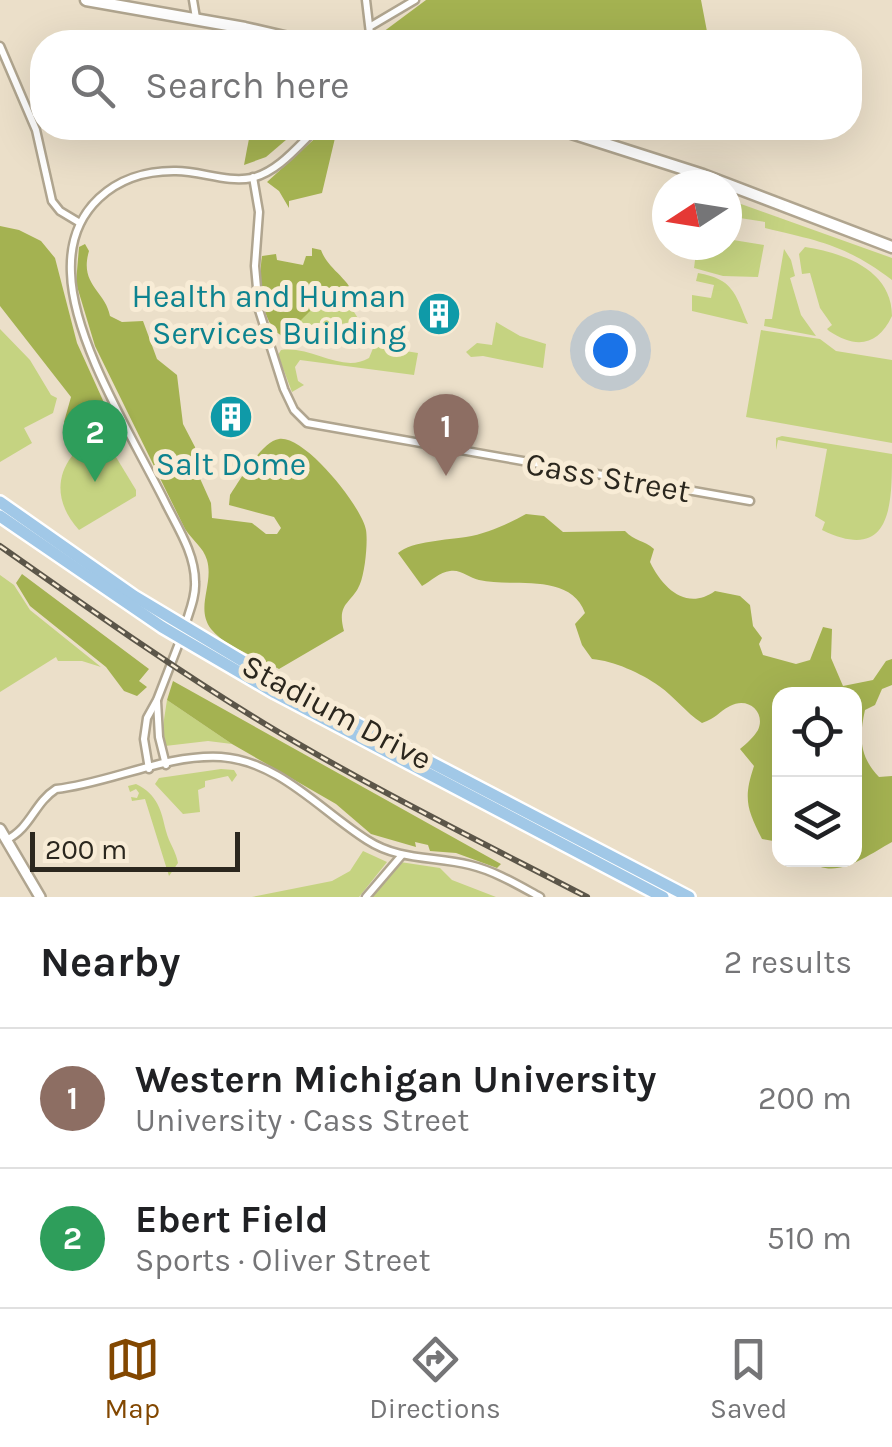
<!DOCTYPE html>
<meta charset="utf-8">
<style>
:root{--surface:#fff;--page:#f6f6f6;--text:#202124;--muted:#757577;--line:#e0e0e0;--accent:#824700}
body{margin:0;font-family:Karla,sans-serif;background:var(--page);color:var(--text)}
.controls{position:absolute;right:30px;bottom:30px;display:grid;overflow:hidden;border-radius:20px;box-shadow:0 10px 40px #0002}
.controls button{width:90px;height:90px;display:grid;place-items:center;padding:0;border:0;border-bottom:2px solid var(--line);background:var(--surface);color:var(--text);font:50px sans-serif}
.compass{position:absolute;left:652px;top:170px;width:90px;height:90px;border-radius:50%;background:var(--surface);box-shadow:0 10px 40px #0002;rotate:258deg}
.scale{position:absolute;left:30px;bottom:25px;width:210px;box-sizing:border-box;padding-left:10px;border:5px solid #2b271e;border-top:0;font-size:28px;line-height:35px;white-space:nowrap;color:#2b271e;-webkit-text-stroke:8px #f8ecd6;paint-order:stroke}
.you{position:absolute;left:610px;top:350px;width:35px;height:35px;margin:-25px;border:8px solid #fff;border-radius:50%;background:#1a73e8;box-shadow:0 0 0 15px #1a73e833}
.badge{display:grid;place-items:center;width:65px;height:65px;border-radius:50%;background:var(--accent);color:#fff;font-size:32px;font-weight:700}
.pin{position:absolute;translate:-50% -82px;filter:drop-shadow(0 2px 5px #0008)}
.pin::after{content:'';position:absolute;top:52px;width:35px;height:30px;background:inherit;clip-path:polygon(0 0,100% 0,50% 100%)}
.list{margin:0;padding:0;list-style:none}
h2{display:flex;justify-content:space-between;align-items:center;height:130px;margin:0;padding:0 40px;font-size:42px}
h2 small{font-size:32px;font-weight:400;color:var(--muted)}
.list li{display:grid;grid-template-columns:65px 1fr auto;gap:30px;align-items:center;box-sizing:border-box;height:140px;padding:0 40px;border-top:2px solid var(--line)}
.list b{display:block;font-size:38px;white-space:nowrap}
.list p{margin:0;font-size:32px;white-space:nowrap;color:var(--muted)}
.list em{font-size:32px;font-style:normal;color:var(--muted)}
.icon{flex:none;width:55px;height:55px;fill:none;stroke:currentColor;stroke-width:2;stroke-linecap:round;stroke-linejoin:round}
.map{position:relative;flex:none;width:892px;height:897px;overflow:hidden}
.search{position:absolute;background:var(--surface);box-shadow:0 10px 40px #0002;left:30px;right:30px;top:30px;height:110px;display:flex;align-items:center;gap:25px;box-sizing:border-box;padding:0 35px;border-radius:40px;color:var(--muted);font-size:38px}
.sheet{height:410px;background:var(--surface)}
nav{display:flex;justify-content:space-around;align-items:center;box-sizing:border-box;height:140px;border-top:2px solid var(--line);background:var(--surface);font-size:28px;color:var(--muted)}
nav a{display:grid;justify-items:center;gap:5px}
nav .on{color:var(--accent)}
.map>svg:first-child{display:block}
.green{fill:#c5d381}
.forest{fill:#a4b251}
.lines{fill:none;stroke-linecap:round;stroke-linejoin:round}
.minor-casing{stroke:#b0a58f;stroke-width:11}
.tertiary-casing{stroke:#b0a58f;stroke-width:14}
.secondary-casing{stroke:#b0a58f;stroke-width:15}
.primary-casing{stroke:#fff;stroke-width:16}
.minor{stroke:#fff;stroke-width:6}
.tertiary{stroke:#fff;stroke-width:9}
.secondary{stroke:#fff;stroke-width:10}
.primary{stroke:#a1c8e7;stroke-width:11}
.rail-casing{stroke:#5c5649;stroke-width:6}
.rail{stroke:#f8ecd6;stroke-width:2.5;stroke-dasharray:8;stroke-linecap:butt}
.labels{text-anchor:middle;stroke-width:10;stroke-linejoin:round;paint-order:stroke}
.culture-label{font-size:32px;fill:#0d838f;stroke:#f8ecd6;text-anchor:end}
.street-label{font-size:32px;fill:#2b271e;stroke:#f8ecd6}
</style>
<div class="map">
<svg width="892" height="897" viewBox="0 0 892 897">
<rect width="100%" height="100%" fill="#ebdfc9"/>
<g class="green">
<path d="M727,199L892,258V280C846,245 819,241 765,228V222L727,216Z"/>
<path d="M727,239L764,245L758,277L723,276L694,268L697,245H727Z"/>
<path d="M805,247C844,253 892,270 892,316C878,346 856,349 829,331L827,329L832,325L820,308L810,273L802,274L799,254Z"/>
<path d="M784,249L791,260L795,276L790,278L801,315L816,336L764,326L765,319H772Z"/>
<path d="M698,273C733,279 735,293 748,324L692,311V295L711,298L714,285L696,281Z"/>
<path d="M321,288L334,290L339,302L355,300L354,312L361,323C337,318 318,340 293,339L299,322Z"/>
<path d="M496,322L520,336L546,344L543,368L483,356L471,357L466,352L477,343L492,345Z"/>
<path d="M0,329L30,360L51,395L57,398L53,413L24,428L32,443L0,462Z"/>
<path d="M761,330L820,339L836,351L892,360V443L746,417Z"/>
<path d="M374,346L418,353L414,375L300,360L295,367L298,381L304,385L292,392L278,355L281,350C314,346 342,374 369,358Z"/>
<path d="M102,434L136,490V496L79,530C46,494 59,453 102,434Z"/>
<path d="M782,436L892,454C892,504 892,564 822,530L825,522L815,516L827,449L778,440L776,450V438Z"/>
<path d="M0,575L14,585L30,610L101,667L82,661H58L56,657L0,692Z"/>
<path d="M167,700L232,744L208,741L165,746L163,726Z"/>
<path d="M221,769L234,770L237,775L232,782L228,776L205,781V787L198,790L200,812L183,814L155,784L159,778Z"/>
<path d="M136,784C158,795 161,810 166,831C169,843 176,851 178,863L169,876L145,799L132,801L131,797L137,798L139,793L136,789L130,792L128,786Z"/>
<path d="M363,851L387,862L359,897H252L332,881L350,871Z"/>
<path d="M400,862L440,868L452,880L496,897H370Z"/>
</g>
<g class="forest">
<path d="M426,0H701L709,42H586L540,33L534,34L540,42H386L383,32Z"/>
<path d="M251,128H300L266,157L244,165Z"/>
<path d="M322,132H328L335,138L322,193L289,201V208L279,191L267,182Z"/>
<path d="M0,226L19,230L41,241L55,258L77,343L120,438L112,444L100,425L75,440L64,422L71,397L0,306Z"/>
<path d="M85,244L89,251C79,285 105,290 110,316L122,322L143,321L157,359L177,375L183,424L195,447L198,474L211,503L212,518L252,523L266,534H277L281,528L274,517L229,505L230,495C240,480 262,441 279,439C305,435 362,507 366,530C368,542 365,572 360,584C352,604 336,602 344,631L279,669C258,657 226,648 211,629C195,608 214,584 207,560C203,547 193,541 185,529L95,346L76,283L79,247Z"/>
<path d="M312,248L321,250C328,270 350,278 355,299L343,304L334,290L321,289L311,310L299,322L293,339C260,337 258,281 262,256L276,254L277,260L303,265L306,256H312Z"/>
<path d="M526,514L544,516L563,532L625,531C634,541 644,540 654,549L650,562C663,589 687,611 715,591L740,596L750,605L753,626L762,638L759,644L763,655L796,664L810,660L823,627L832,629L831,658L843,686L873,680L886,661L892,659V685L882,689L875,705L865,710C859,737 859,756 879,777L892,776V842C866,856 835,882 808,860L854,859V694H780L779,842L762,839C747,809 743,799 754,766L740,749C746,744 754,737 758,730C766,712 748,696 730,706C718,712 717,718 702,723C685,712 675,697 659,686C641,673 614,661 592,659L582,645L575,624L585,613C570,571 512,588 479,580C469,578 461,569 450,571C440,572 431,581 422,586L398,553C412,541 448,540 466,537C487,534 508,524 526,514Z"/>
<path d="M22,574L149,669L139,681L147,687L137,696L124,691L106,667L30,606L16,583Z"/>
<path d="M173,681L501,864L497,868L456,853L430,851L428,845L415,842L416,847L371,834L336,804L232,744L167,700Z"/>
</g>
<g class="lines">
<g class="minor-casing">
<g id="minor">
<path d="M193,0L196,18"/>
<path d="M366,0L371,42"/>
<path d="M371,26L415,0"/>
<path d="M0,46L36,130L52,201L60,211L80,223"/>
<path d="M253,177L259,212L255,266L259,310L284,389L294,410L307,423L750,501"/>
<path d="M185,626C189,612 196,597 195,582C195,554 178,528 166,504C135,441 73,343 71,273C68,210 114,170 176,171C201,171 227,183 252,178C279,171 298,146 317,128"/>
<path d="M157,701L159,737L166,765"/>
<path d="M149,769L144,739L147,718L157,700L181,638"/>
<path d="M6,840C31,828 34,803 56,789C110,783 165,754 221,757C279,761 321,811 367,840C399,861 435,856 470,865C495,871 518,885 540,897"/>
<path d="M366,897L402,855"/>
</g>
</g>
<g class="tertiary-casing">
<path id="tertiary" d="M0,829L40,897"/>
</g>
<g class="secondary-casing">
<g id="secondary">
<path d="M86,0L245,28L306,42"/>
<path d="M556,128L703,175L892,247"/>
</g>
</g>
<g class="primary-casing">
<g id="primary">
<path d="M0,502L134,596L279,683L689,897"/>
<path d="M0,516L162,627L275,693L663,897"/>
</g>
</g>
<use href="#minor" class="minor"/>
<use href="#tertiary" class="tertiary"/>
<use href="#secondary" class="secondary"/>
<use href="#primary" class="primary"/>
<g class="rail-casing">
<path id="rail" d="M0,546C87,607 174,669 265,724C369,787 479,841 587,897"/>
</g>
<use href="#rail" class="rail"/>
</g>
<defs>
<g id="building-disc" transform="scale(2.25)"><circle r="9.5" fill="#0f9aa8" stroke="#f8ecd6"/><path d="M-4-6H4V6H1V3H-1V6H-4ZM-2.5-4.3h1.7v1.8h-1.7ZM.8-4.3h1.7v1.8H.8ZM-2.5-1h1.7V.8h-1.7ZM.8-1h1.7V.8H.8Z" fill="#fff"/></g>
</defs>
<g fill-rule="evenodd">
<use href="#building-disc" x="439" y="314"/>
<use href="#building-disc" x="231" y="417"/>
</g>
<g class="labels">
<g class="culture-label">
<text x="406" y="307">Health and Human<tspan x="406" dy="37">Services Building</tspan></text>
<text x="231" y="475" text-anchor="middle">Salt Dome</text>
</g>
<g class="street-label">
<text transform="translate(608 477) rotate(10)" y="11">Cass Street</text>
<text transform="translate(337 712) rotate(28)" y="11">Stadium Drive</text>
</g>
</g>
</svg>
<div class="controls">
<button><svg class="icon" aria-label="locate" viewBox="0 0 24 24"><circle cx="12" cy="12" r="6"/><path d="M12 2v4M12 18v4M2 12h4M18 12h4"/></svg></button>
<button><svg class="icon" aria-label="layers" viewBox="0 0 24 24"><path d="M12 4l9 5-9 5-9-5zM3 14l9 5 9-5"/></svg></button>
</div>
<svg class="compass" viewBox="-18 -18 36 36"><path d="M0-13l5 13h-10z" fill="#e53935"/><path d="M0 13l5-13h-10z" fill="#757577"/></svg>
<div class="scale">200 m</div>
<div class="you"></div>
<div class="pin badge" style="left:446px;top:476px;background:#8d6e63">1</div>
<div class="pin badge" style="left:95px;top:482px;background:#2e9e5b">2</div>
<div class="search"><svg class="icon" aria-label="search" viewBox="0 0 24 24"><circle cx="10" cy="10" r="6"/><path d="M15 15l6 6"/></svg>Search here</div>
</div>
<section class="sheet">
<h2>Nearby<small>2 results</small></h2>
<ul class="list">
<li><span class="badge" style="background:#8d6e63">1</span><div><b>Western Michigan University</b><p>University · Cass Street</p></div><em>200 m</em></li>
<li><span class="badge" style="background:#2e9e5b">2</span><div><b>Ebert Field</b><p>Sports · Oliver Street</p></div><em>510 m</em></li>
</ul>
</section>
<nav>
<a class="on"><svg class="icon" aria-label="map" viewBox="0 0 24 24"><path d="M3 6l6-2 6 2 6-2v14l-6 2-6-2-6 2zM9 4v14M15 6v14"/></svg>Map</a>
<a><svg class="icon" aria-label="directions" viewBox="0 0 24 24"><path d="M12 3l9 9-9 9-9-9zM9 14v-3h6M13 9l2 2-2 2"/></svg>Directions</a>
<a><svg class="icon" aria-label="saved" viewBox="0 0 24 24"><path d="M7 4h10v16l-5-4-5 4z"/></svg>Saved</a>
</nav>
